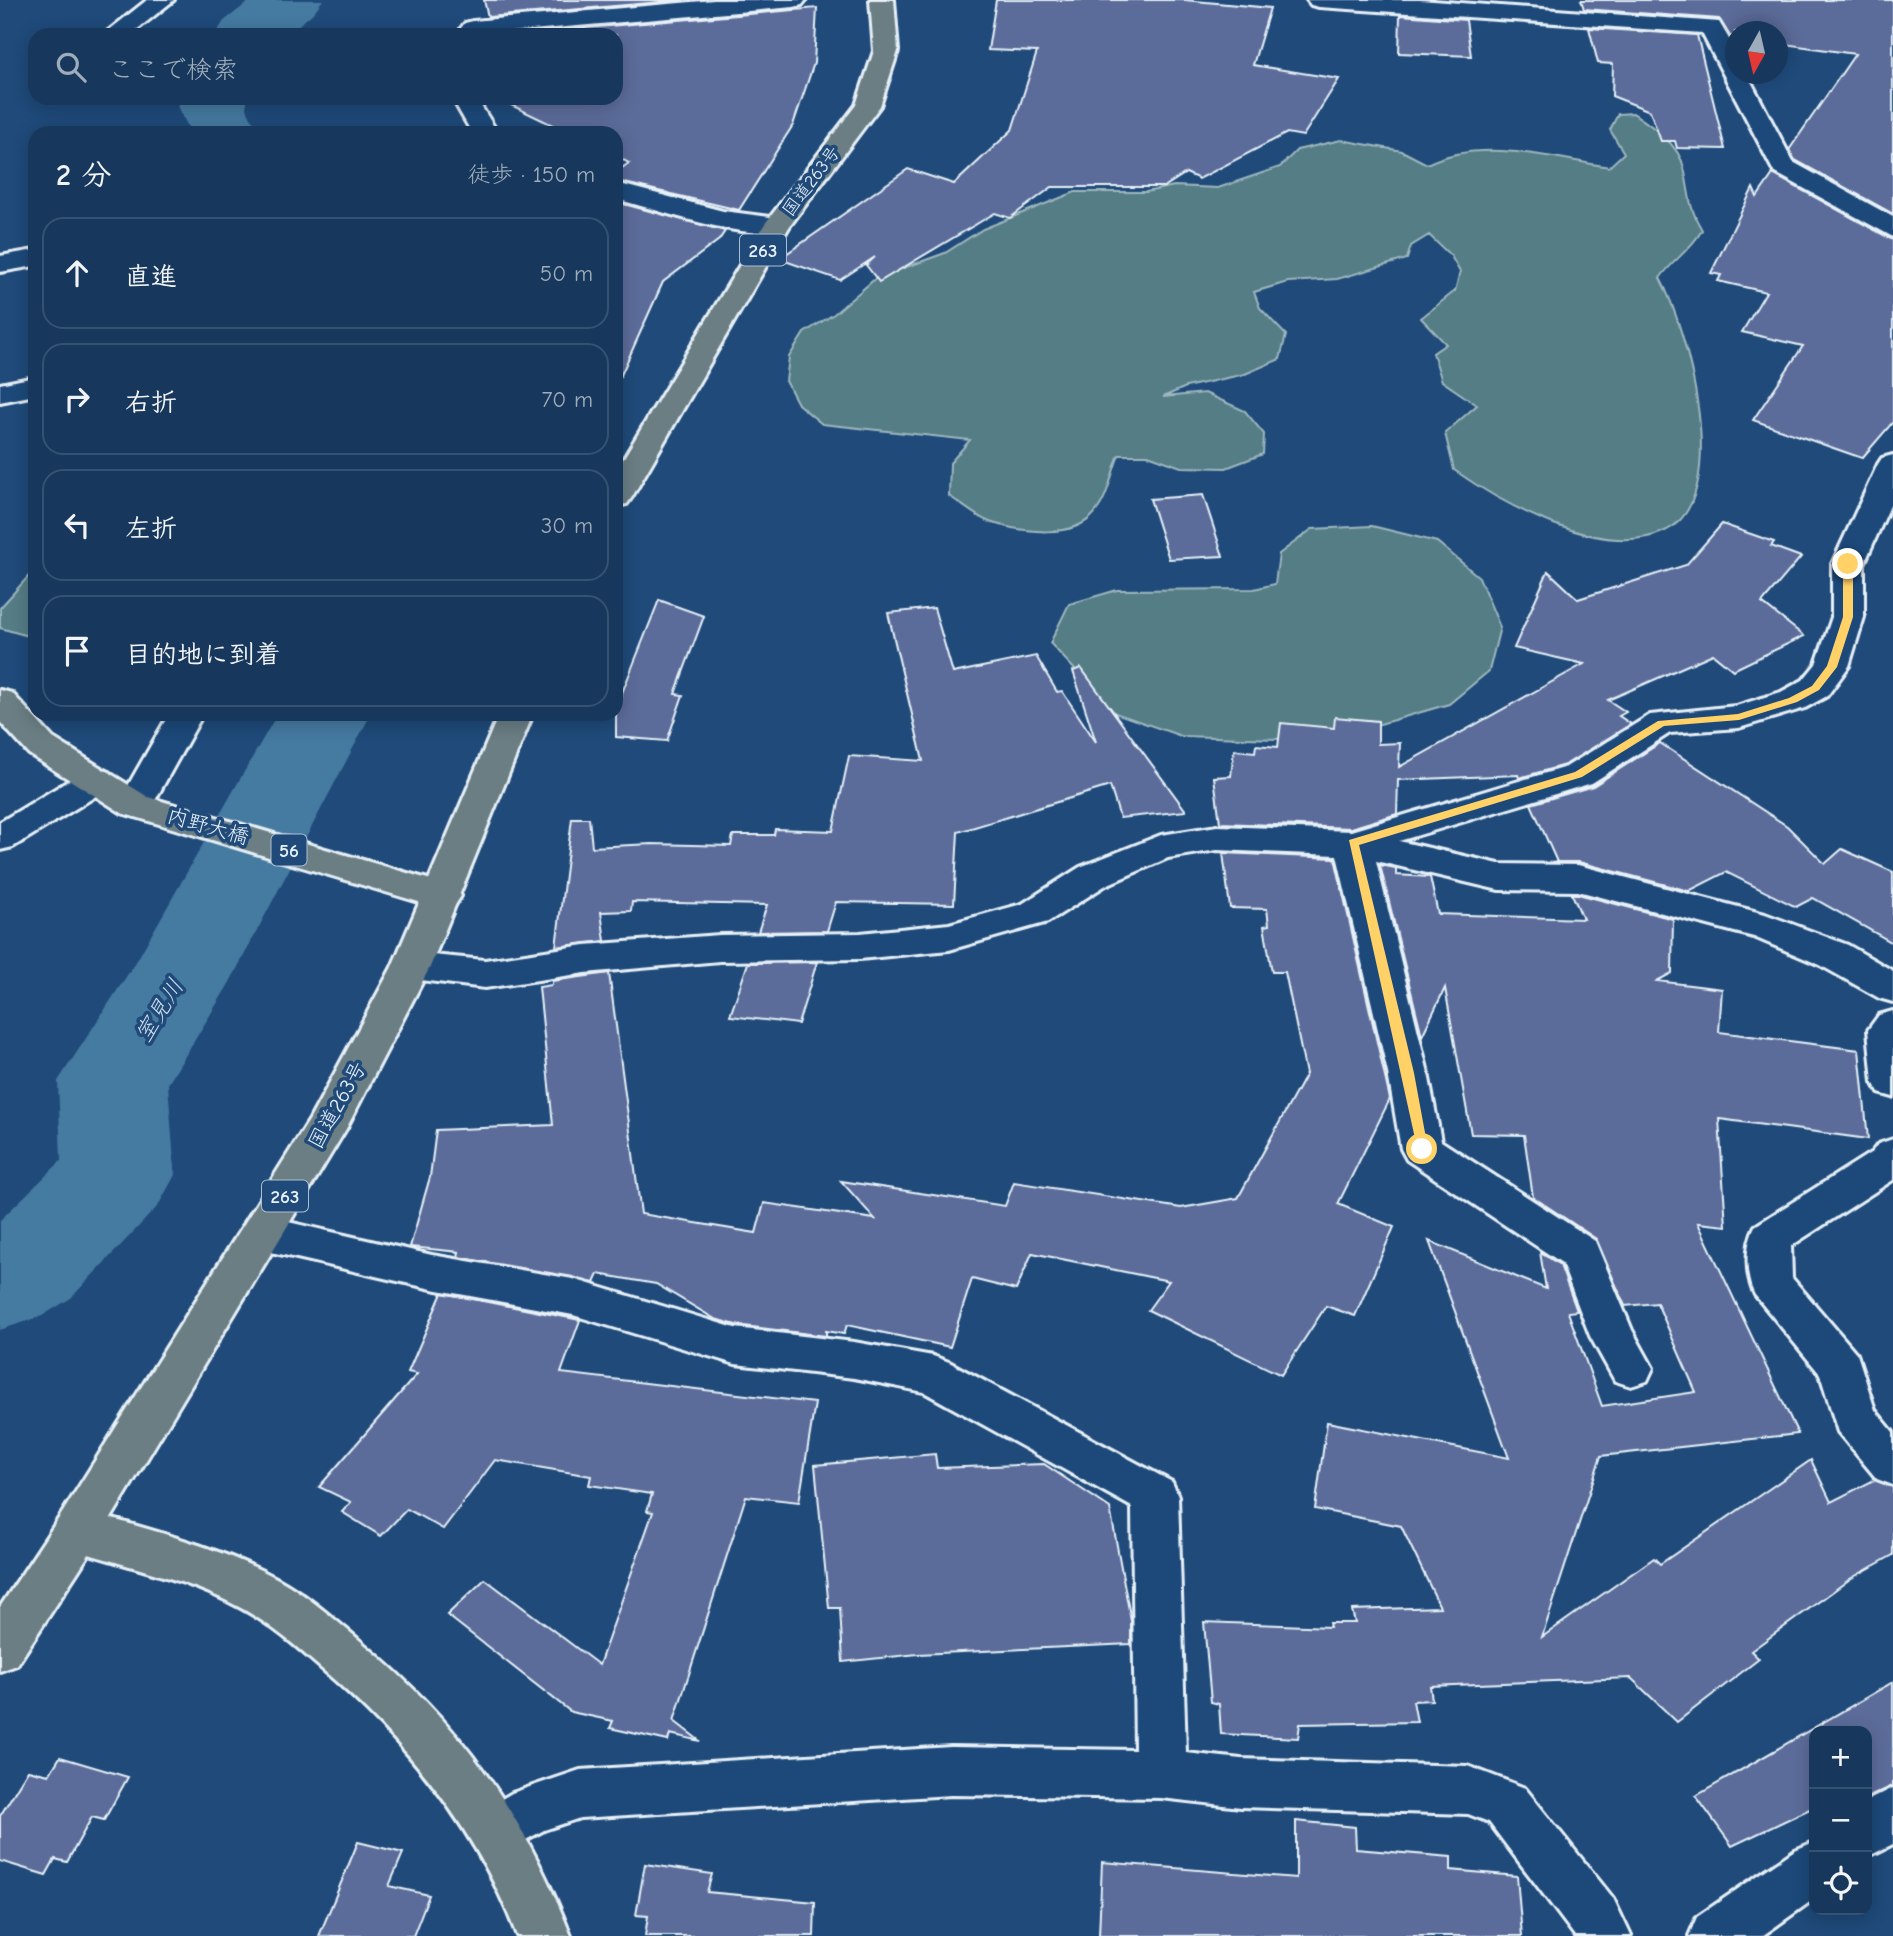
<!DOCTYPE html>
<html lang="ja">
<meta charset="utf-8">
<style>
:root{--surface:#17385c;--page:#244365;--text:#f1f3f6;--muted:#9eacbb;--line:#365272}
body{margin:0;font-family:"Comic Neue","Klee One",sans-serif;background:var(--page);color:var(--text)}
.controls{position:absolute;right:21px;bottom:21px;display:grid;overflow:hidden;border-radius:14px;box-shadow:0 4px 18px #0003}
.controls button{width:63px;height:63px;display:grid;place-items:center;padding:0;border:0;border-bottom:2px solid var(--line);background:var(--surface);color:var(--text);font:35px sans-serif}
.compass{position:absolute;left:1725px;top:21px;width:63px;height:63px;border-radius:50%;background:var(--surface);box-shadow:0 4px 18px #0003;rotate:188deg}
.stop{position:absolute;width:21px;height:21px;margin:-16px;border:5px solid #ffd166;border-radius:50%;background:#fff}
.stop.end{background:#ffd166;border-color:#fff;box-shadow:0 2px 7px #0008}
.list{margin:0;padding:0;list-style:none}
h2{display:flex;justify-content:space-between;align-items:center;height:91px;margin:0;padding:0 28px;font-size:30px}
h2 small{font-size:23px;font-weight:400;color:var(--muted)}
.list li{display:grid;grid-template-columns:46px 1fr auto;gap:21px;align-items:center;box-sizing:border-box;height:112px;margin:0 14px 14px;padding:0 14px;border:2px solid var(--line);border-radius:21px}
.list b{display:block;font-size:26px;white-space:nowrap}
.list em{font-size:23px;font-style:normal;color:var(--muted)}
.icon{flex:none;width:38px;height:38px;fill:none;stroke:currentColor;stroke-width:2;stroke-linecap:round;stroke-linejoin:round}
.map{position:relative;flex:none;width:1893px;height:1936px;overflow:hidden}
.search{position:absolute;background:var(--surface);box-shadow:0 4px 18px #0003;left:28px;top:28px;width:595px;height:77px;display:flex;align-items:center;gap:18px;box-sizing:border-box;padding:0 24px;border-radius:21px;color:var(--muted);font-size:26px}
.panel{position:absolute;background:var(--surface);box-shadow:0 4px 18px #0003;left:28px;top:126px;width:595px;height:595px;border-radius:21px}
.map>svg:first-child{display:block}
.green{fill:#547d85;stroke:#9eb7be;stroke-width:2}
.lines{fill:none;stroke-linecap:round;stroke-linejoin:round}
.river{fill:#447aa1;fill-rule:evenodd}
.building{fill:#5c6c9a;stroke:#e8f1f8;stroke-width:2}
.minor-casing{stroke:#e8f1f8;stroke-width:6}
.major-casing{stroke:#e8f1f8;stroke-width:6}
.highway-casing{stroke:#e8f1f8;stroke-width:6}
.minor{fill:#1f4a7a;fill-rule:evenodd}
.major{fill:#6b7e84;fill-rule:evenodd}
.highway{fill:#6b7e84;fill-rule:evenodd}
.route{fill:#ffd166}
.labels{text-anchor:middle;stroke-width:7;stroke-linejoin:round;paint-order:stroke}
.far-street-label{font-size:18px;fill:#e8f1f8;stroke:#1f4a7a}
.shield{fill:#1f4a7a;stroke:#acbfd2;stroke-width:2}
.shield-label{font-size:19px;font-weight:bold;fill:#e8f1f8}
.street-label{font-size:21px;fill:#e8f1f8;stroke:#1f4a7a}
.water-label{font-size:23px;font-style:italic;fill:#cfdfeb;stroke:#1f4a7a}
</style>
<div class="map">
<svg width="1893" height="1936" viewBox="0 0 1893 1936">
<rect width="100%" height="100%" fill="#1f4a7a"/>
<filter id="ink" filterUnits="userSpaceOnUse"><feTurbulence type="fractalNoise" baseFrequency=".0143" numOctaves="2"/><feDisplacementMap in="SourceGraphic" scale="14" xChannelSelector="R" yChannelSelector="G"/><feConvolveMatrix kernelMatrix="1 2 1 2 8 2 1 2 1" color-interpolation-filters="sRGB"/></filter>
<g filter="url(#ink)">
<g class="green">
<path d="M1633,113C1652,126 1679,144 1684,168C1690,194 1688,207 1702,230C1691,250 1673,260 1660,278C1687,328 1734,499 1665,531C1603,560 1504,505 1454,470L1445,433L1477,405L1442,381L1433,353L1446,344L1421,318L1455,291L1460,272L1451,256L1429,235L1411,246L1407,259L1337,279L1288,282L1254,292L1260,308L1286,335L1280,359L1245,374L1186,387L1163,397L1205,393L1245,411L1264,434L1263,454L1226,468L1181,467L1148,455H1119C1110,476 1109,497 1094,514C1073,539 1024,532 996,524C980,520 963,505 949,496L950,463L970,440L822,424L798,404L786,381L789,357L804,333L834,314L876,278L945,253L983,229L1075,192H1146L1174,186L1218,188L1280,167L1297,150L1341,140L1402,151L1427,164C1479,137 1554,158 1609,167L1624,153L1610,130L1618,114Z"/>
<path d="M1372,526L1437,542L1479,577L1500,627L1489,671L1449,704L1380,724L1277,739L1181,736L1115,713L1050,643L1069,604L1117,590L1254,589L1275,584L1279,554L1312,529Z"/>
<path d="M35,569V638L0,628V608Z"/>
</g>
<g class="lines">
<g class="river">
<path d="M251,0H323L313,13L287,35H215L224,21Z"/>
<path d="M180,98H248L246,107L259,133H191L178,107Z"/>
<path d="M277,714H371L229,984L168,1084L175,1175L158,1206L71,1298L42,1316L0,1330V1220L61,1161L58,1081L137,960Z"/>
</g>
</g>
<g class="building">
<path d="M484,0H684L488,17Z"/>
<path d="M996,0H1184L1270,8L1253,65L1339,79L1303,136L1287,133L1199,179L1186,173L1164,187H1052L1010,218L995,213L879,282L866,265L875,257L840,280L779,259L908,169L954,184L1012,130L1037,52L988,50Z"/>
<path d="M1581,0H1893V214L1795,160L1789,150L1855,54L1777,43V32H1735V37L1730,36L1719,19L1584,9Z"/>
<path d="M817,8L814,63L793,125L739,210L616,181V172L629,163L616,156V133H569L509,104L508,98H616V35H504Z"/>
<path d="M1400,15L1466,20L1471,56L1399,53Z"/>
<path d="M1589,28L1697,35L1725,149L1677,148L1675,141H1661L1650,111L1612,96L1613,64L1598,63Z"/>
<path d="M1773,174L1893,240V422L1862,458L1753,420L1803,346L1742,332L1766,292L1718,281L1721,275L1711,273L1753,188L1757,197Z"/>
<path d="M616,202L725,231L719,240L663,282L616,386Z"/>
<path d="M1203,495L1223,556L1169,559L1150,499Z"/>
<path d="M1722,524L1774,542L1771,546L1801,557L1762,603L1804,636L1733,670L1713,654L1608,700L1626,712L1619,716L1631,724L1565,765L1519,778L1518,775L1398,780L1397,814L1351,828L1220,823L1214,777L1231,776L1234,750L1255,752L1256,745L1278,747L1281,723L1334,728L1335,717L1378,721V744L1400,743L1399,767L1584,664L1514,648L1548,571L1578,599L1686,565Z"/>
<path d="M659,600L704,616L675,694L683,695L667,741L616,737V708Z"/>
<path d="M934,608L953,673L1036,656L1057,692L1062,691L1096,742L1073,671L1081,668L1186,811L1120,818L1110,786L958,832L954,904L836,902L827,931L758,932L767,905L632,902L631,911L601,912L605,941L556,947L572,818H589L592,847L652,844L731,846L733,835H774L775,829L833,831L849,756L923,761L888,613Z"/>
<path d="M1660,743L1787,826L1825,864L1842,849L1893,872V943L1813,898L1796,907L1726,872L1689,891L1579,862H1557L1531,804L1593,786Z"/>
<path d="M1223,853L1335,858L1390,1099L1338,1204L1394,1227L1355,1316L1326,1306L1281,1375L1148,1310L1169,1281L1032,1253L1016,1290L972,1279L950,1347L847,1325L844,1334L826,1331V1336L736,1325L715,1319L656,1284L598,1274L594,1283L458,1257L459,1252L410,1247L430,1177L436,1130L553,1125L539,987L552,985V981L609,973L641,1214L756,1233L764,1203L875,1219L841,1181L1005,1206L1014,1182L1181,1208L1238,1198L1306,1074L1285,972H1272L1264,926L1269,925L1267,909L1230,908Z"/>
<path d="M1380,865L1396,868V875L1430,877L1438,914L1583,919L1572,894H1578L1673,919L1672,973L1657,981L1722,989L1719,1032L1859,1050L1868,1139L1719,1119L1726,1226L1698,1223L1798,1434L1601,1456L1542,1637L1654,1558L1660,1564L1811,1460L1831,1502L1874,1480L1893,1487V1555L1850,1579L1751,1651L1759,1659L1677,1722L1631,1678L1430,1686L1432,1700L1413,1701L1417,1722L1300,1724L1298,1738L1221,1734L1219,1704L1211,1702L1204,1622L1330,1627L1329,1623H1355L1352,1610L1440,1607L1401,1526L1315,1509L1327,1422L1509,1458L1429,1241L1546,1289L1540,1252L1560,1265L1577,1311L1568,1312L1602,1406L1696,1392L1657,1303L1625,1306L1596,1239L1533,1197L1524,1135L1471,1134L1445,988L1422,1036Z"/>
<path d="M817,962L798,1024L730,1016L748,963Z"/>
<path d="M442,1293L580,1320L561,1373L815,1403L799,1502L746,1496L674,1721L700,1741L670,1734L668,1741L610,1728L613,1721L571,1712L447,1615L485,1579L599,1665L653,1512L647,1511L652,1494L589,1485L591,1476L495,1460L443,1529L407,1509L381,1536L342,1512L351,1502L319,1487L417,1374L408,1372Z"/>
<path d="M935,1454L937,1468L1044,1464L1110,1508L1131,1621V1644L918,1654L843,1662L840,1608H829L815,1465Z"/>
<path d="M1893,1682V1786L1867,1798V1731H1814V1807L1732,1846L1696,1796Z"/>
<path d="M60,1757L128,1777L104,1820L92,1817L67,1862L55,1859L46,1875L0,1861V1816L28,1770L49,1775Z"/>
<path d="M1296,1821L1355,1827L1356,1849L1451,1857V1870L1517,1876L1522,1936H1099L1102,1862L1296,1878Z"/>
<path d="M358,1842L403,1853L389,1886L429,1895L413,1936H319Z"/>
<path d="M645,1864L712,1874L707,1892L815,1902L814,1936H645L648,1916L636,1915Z"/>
</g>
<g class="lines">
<g class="minor-casing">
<g id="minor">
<path d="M147,0H174L130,35H103Z"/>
<path d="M714,0H806L802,5L794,7L474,35L465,33L461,28L465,23L473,21Z"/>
<path d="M1307,0H1420L1719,22L1736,51V74H1747L1793,162L1893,217V237L1774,172L1702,33L1319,7L1311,5Z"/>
<path d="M452,98H476L498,133H472Z"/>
<path d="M616,183L723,211L786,219L790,225L786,231C744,241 659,210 616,199Z"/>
<path d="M35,250V266L0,272V256Z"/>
<path d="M35,377V395L0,402V384Z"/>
<path d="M1893,455V499L1864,564V617L1849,666L1827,696L1805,708L1739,728L1670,733L1592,783L1399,841L1499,864L1578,865L1765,914L1848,945L1893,971V1002L1879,998L1820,965L1754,937L1578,891L1499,890L1376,861L1428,1073L1441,1141L1595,1241L1632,1330L1653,1368L1647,1381L1631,1386L1615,1381L1590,1336L1562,1263L1407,1160L1401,1149L1388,1073L1337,855L1217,850L1168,858L1106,885L1048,922L949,950L860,959L720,961L585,973L485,988L397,977L392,967L397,957L411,953L485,960L585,945L720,935L860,933L949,924L1022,904L1080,867L1161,835L1217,826L1351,831L1566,767L1650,715L1736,706L1781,692L1803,680L1816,664L1832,617V564L1878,464L1882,458Z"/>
<path d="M169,714H203L148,813L135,817L122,813L117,805Z"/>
<path d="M96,768L109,772L114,780L109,788L13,847L0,850V822L83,772Z"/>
<path d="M1893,1011V1097L1879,1093L1873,1082L1868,1030L1879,1015Z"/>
<path d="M1893,1139V1180L1791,1246L1792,1278L1857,1354L1875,1410L1893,1432V1485L1877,1479L1838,1432L1820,1374L1755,1295C1745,1276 1745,1245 1755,1226L1872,1152L1878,1144Z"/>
<path d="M262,1216L432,1255L573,1279L735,1328L854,1342L933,1356L949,1362L1172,1482L1178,1496L1186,1753L1241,1759L1468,1766L1525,1788L1613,1898L1631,1936H1575L1489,1822L1468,1814L1241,1807L1161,1798L951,1795L580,1818L544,1830L498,1855L480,1848L472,1830L480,1812L512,1793L580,1770L951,1747L1135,1750L1132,1507L924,1392L854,1378L735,1364L573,1315L432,1289L262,1250L247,1245L241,1233L247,1221Z"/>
<path d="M1893,1788V1844L1867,1857V1801Z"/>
<path d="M1814,1842V1899L1762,1936H1689L1697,1917L1795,1850Z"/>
</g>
</g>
<g class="major-casing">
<g id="major">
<path d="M0,690L12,693L53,738L148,797L455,887L461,896L455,905L442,909L122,813L29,754L0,722Z"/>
<path d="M78,1509C145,1529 216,1545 278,1579C307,1595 333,1618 358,1639C462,1725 522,1811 571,1936H517C477,1829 408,1743 322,1669C297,1647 271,1624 241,1608C185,1577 121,1566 61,1545L54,1530L61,1515Z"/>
</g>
</g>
<g class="highway-casing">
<g id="highway">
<path d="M870,0H894L898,51L880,106L789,227L632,497L627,504L616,506V471L764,225L856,105L874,51Z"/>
<path d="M499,714H533L430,967L346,1129L95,1545L17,1665L0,1671V1607L61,1515L310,1119L392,967Z"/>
</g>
</g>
<use href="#minor" class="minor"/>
<use href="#major" class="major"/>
<use href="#highway" class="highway"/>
</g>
</g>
<path class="route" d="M1848,561L1853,564V617L1837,667L1819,690L1797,702L1739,720L1664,726L1582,777L1359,845L1414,1073L1428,1149L1422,1154L1418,1152L1349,840L1575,772L1658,721L1738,714L1789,698L1812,686L1827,666L1843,617V564Z"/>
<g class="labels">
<g class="far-street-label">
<text transform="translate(811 181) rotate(-53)" y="6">国道263号</text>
</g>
<g class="shield">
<rect x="740" y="234.5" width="46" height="31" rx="5"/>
<rect x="271.5" y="834.5" width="35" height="31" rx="5"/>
<rect x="262" y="1180.5" width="46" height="31" rx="5"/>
</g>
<g class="shield-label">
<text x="763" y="257">263</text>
<text x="289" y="857">56</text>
<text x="285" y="1203">263</text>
</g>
<g class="street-label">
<text transform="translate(208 826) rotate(16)" y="7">内野大橋</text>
<text transform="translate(337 1105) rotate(-61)" y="7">国道263号</text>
</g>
<g class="water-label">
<text transform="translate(159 1010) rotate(-58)" y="8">室見川</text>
</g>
</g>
</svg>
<div class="controls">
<button>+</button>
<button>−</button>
<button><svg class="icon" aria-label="locate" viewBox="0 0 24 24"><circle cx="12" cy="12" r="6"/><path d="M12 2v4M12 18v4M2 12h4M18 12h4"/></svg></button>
</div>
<svg class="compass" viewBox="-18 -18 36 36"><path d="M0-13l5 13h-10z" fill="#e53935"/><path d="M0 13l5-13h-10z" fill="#9eacbb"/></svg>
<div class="stop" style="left:1422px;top:1149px"></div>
<div class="stop end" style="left:1848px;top:564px"></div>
<div class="search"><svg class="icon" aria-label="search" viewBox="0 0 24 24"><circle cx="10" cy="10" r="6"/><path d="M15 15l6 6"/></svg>ここで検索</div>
<section class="panel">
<h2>2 分<small>徒歩 · 150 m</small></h2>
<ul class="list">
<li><svg class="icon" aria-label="ahead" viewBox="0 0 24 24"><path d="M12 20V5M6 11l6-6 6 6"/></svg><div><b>直進</b></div><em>50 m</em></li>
<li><svg class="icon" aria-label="right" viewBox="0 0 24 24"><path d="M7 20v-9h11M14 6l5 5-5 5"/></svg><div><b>右折</b></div><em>70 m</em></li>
<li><svg class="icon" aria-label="left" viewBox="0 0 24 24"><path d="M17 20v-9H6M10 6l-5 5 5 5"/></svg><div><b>左折</b></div><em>30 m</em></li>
<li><svg class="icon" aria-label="arrive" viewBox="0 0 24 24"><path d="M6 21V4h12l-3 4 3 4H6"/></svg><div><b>目的地に到着</b></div></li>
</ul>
</section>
</div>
